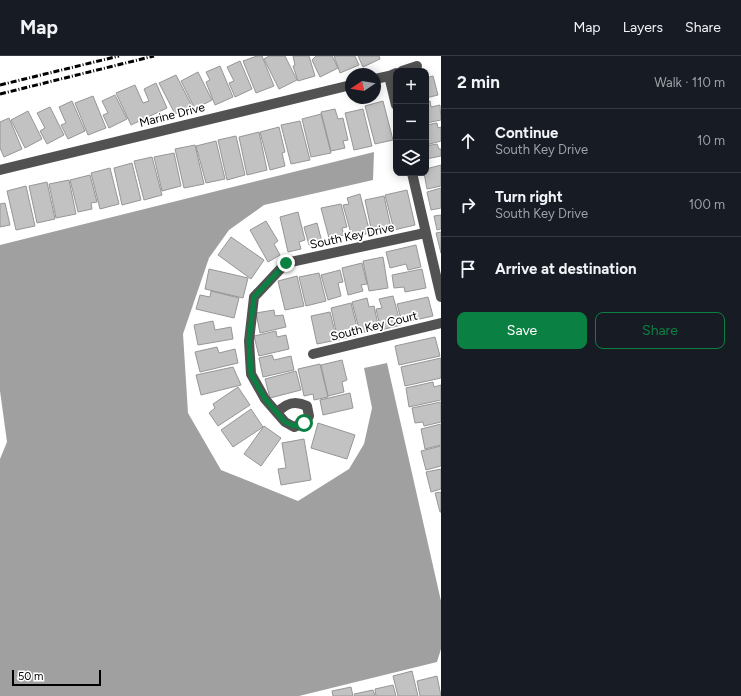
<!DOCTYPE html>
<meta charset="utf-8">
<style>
:root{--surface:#171b24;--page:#242831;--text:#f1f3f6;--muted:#9ea1a6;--line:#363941;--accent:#0b8043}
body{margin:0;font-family:Figtree,sans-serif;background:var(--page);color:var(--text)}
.controls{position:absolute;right:12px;top:12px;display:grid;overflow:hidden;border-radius:8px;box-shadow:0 2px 10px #0003}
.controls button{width:36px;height:36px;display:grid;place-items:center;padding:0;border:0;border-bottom:1px solid var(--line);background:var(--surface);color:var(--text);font:20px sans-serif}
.compass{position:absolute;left:345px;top:12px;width:36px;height:36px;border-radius:50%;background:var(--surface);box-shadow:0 2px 10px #0003;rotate:258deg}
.scale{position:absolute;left:12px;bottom:10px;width:89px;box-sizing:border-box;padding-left:4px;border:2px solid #000;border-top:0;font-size:11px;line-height:14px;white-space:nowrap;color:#000;-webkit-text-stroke:3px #fff;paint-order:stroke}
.stop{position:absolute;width:12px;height:12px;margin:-9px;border:3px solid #0b8043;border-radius:50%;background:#fff}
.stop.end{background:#0b8043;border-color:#fff;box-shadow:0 1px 4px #0008}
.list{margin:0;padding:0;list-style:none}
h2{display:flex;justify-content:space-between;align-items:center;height:52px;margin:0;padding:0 16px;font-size:17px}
h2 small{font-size:13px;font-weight:400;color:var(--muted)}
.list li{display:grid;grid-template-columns:26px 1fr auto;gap:12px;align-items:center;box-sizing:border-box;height:64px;padding:0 16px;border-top:1px solid var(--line)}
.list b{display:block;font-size:15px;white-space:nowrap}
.list p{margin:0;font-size:13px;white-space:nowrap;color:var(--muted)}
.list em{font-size:13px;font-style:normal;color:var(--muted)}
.actions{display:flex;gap:8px;padding:12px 16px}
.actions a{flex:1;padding:9px 0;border:1px solid var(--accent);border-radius:8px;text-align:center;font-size:14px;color:var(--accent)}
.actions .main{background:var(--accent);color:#fff}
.icon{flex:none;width:22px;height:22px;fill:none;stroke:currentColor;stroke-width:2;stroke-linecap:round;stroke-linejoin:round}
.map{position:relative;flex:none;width:441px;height:640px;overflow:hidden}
header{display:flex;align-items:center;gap:24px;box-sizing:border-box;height:56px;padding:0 20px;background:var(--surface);border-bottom:1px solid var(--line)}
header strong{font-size:19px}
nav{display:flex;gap:22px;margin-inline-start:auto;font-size:14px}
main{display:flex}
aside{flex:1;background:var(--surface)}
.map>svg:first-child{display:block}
.water{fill:#a0a0a0}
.building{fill:#c2c2c2;stroke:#969696}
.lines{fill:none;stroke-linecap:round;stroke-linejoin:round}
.minor{stroke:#525252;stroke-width:10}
.rail{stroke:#000;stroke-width:3;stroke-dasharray:6 2 1 2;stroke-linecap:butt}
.route{stroke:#0b8043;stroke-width:5}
.labels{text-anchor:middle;stroke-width:3.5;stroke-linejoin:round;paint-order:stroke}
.street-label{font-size:12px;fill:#000;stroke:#fff}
</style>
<header>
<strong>Map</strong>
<nav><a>Map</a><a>Layers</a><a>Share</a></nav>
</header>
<main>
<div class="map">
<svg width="441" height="640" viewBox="0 0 441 640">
<rect width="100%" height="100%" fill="#fff"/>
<path class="water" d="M374,96L373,124L264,149L229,174L209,202L183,278L188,357L221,414L298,445L349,413L364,388L372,352L364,312L387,307L441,545V593L437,606L299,640H0V403L7,386L0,335V189Z"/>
<g class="building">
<path d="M257,0H262L274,30L256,37L243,5Z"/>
<path d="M269,0H285L297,24L279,33L264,3Z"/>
<path d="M293,0H309L315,20L298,25L293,10L295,9Z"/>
<path d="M316,0H332L338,12L320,21L312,4Z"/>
<path d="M334,0H355L359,9L340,17Z"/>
<path d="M358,0H379L380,3L363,11Z"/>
<path d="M240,5L252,33L235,41L229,27L234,25L227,11Z"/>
<path d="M220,10L233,41L215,49L206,26L210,24L206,16Z"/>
<path d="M198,16L212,44L195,53L181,25Z"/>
<path d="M176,19L192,50L175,58L159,27Z"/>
<path d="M433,20L438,39L426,42V22Z"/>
<path d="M156,27L167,52L131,69L116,37L135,29L143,47L149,45L144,33Z"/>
<path d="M115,39L127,63L109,72L103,59L108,57L102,45Z"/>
<path d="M93,40L106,72L88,79L75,47Z"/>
<path d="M72,45L85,75L68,83L61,69L66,67L59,51Z"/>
<path d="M383,45L393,84L375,88L365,50Z"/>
<path d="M430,45L431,51L440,49L441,64L426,67V46Z"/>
<path d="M50,51L64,79L47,88L40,75L45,72L37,57Z"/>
<path d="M335,53L338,63L343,62L348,84L343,85L345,92L331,95L321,56Z"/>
<path d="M363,53L372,90L354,94L345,57Z"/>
<path d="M28,55L42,83L25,92L11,64Z"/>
<path d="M321,58L331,97L311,101L302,63Z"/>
<path d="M9,62L22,93L4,101L0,92V66Z"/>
<path d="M300,65L310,104L291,108L281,69Z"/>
<path d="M437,67L438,72L441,71V85L426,89V69Z"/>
<path d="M279,71L285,96L282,97L285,110L270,114L260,76Z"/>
<path d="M259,76L267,114L247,119L239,81Z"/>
<path d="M236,80L245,119L227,124L218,84Z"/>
<path d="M216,85L225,123L206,127L196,90Z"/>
<path d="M437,88L439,93H441V100L426,103V90Z"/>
<path d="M195,89L204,128L184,132L175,93Z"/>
<path d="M174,97L181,130L162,135L154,101Z"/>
<path d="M152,101L162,139L144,144L134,105Z"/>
<path d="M132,107L141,144L122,149L114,112Z"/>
<path d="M441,109V130L427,133L424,117H426V113Z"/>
<path d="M110,112L119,148L100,153L91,117Z"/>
<path d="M90,119L97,146L91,147L92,153L78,156L70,124Z"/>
<path d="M69,124L76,158L56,162L49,128Z"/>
<path d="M47,126L55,163L37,167L29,130Z"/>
<path d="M26,130L35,170L16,174L7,135Z"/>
<path d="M441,132V152L431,154L427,136Z"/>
<path d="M407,134L415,169L394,174L385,139Z"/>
<path d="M360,138L370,177L352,181L343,149L349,148L347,142Z"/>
<path d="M384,140L391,172L372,177L365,144Z"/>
<path d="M5,147L10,169L0,171V148Z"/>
<path d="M341,148L347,171L342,172L344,179L329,182L321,152Z"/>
<path d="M298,156L305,184L299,186L301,193L288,196L280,161Z"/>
<path d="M441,159V173L437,174L434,160Z"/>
<path d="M266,165L278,185L274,188L280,199L268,206L250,174Z"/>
<path d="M317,167L322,186L309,189L304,171Z"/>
<path d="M441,176V197L436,177Z"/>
<path d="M231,181L264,204L251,223L218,199Z"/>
<path d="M416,189L421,211L408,214L406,208L390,212L386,196Z"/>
<path d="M383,201L388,232L369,235L363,205Z"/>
<path d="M362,207L367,228L361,229L363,235L348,239L342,212Z"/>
<path d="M209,213L248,222L243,242L205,233Z"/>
<path d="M422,213L426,232L405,236L404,231L394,232L392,219Z"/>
<path d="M340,214L343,226L338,227L341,240L328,244L321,219Z"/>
<path d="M319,217L326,245L306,250L299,221Z"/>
<path d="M297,220L304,250L285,254L278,225Z"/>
<path d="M211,235L239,242L234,262L196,253L200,239L210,241Z"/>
<path d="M393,240L401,269L381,274L376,253L382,252L379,243Z"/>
<path d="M428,241L433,260L402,267L397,248Z"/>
<path d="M367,242L369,251L374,250L379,273L360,277L352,246Z"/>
<path d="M351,247L359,279L338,284L331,252Z"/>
<path d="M274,254L275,260L283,259L286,271L260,277L256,257Z"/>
<path d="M330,256L337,284L317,288L311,260Z"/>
<path d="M213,265L215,274L231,271L233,283L198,289L194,269Z"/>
<path d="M276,275L277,281L286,279L289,293L259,300L254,280Z"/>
<path d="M435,281L440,300L399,309L395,290Z"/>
<path d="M217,291L219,297L235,293L238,307L200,316L195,296Z"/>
<path d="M272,299L274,304L291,300L294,314L263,321L259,302Z"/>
<path d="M441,302V322L405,330L401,311Z"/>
<path d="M342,304L347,324L342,326L344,336L328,340L321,309Z"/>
<path d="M320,308L328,341L314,344L313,338L304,340L298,313Z"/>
<path d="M233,311L241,329L201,339L196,319Z"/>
<path d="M296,315L301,334L270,342L265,323Z"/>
<path d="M433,326L434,331L441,329V344L409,351L406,332Z"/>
<path d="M238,331L250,349L218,370L209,357L215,352L213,348Z"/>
<path d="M350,337L353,352L323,359L320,344Z"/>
<path d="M441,346V366L424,370L423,366L415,367L412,352Z"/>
<path d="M251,353L263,371L233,391L221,374Z"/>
<path d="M318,367L355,379L347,403L311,392Z"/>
<path d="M441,368V389L425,393L421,373Z"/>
<path d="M264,370L281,382L261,410L244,398Z"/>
<path d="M304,383L311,424L281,429L278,413L286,412L282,387Z"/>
<path d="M441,390V410L426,414L421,395Z"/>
<path d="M441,413V433L431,436L426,416Z"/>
<path d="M441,436V456H440L435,437Z"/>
<path d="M412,615L418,640H398L393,620Z"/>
<path d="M437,620L441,640H420L417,625Z"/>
<path d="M393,629L396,640H376L375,633Z"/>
<path d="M351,631L353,640H333L332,635Z"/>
<path d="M373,634L375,640H355L354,638Z"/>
</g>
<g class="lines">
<g class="minor">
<path d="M402,15L417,10"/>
<path d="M396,17L389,20L396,49"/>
<path d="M375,23L389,20"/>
<path d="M0,114L351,29"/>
<path d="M412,117L441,241"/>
<path d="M313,298L441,267"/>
<path d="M277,357C286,347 295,344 307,350L309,360L304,367L294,371L285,366L265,343L251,318L249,285L254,241L286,207L425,177"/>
</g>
<g class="rail">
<path d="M0,29L119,0"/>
<path d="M0,38L154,0"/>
</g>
</g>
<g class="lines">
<path class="route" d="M286,207L254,241L249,285L251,318L265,343L285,366L294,370L304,367"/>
</g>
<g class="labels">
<g class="street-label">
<text transform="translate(172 59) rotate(-14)" y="4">Marine Drive</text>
<text transform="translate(352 180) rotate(-12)" y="4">South Key Drive</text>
<text transform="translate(374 270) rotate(-14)" y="4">South Key Court</text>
</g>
</g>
</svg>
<div class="controls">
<button>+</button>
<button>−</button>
<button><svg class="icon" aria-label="layers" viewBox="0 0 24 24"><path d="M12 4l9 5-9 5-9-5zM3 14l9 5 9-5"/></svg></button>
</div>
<svg class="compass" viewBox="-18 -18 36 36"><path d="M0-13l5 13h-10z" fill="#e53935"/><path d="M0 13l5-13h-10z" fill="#9ea1a6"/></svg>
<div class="scale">50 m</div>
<div class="stop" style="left:304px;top:367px"></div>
<div class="stop end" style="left:286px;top:207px"></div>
</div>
<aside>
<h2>2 min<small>Walk · 110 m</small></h2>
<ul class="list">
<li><svg class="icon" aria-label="ahead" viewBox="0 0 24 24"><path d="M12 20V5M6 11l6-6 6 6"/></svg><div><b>Continue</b><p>South Key Drive</p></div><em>10 m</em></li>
<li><svg class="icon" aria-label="right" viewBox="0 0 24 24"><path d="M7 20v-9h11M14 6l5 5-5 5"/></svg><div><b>Turn right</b><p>South Key Drive</p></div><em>100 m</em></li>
<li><svg class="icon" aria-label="arrive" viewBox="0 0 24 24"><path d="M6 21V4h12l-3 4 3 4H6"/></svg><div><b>Arrive at destination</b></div></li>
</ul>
<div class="actions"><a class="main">Save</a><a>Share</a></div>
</aside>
</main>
